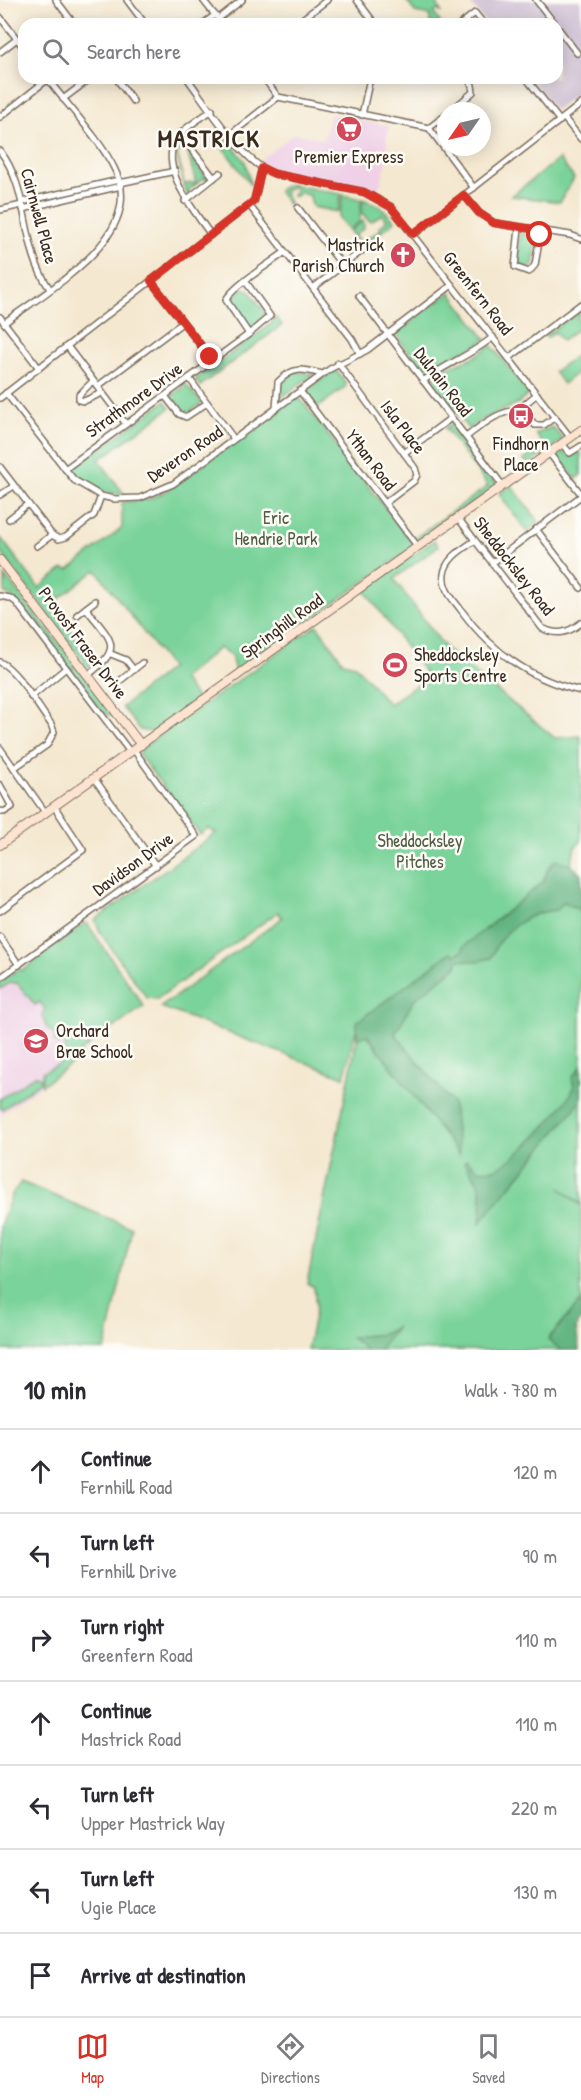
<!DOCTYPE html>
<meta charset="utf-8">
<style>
:root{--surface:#fff;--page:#f7f7f7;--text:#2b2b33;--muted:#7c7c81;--line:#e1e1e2;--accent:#d93025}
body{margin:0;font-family:"Patrick Hand",sans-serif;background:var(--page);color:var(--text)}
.compass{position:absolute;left:437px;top:102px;width:54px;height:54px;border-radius:50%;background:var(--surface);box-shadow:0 3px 15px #0003;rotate:236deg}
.stop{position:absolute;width:18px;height:18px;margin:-14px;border:4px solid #d93025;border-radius:50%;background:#fff}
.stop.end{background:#d93025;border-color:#fff;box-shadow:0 2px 6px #0008}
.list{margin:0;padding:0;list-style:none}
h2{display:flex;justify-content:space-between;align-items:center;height:78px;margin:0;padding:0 24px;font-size:26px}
h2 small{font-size:20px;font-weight:400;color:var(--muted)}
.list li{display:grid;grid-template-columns:39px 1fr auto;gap:18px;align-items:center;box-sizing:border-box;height:84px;padding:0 24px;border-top:2px solid var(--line)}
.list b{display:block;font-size:22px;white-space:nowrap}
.list p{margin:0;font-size:20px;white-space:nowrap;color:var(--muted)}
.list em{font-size:20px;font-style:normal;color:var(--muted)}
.icon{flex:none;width:33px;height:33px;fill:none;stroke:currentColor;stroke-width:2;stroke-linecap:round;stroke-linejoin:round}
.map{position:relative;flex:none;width:581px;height:1350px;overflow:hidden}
.search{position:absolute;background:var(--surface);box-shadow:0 3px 15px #0003;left:18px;right:18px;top:18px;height:66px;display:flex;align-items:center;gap:15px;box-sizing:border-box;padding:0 21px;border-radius:18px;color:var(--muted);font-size:22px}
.sheet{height:666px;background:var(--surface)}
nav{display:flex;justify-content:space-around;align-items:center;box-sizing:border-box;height:84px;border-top:2px solid var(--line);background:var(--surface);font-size:16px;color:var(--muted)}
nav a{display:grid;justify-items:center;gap:3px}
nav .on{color:var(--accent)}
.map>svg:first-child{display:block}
.built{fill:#efd0e6}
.industrial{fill:#cdbed2}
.green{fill:#7ad39a;stroke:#5a7e5c;stroke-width:1.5}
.forest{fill:#63b582;stroke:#4f7050;stroke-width:1.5}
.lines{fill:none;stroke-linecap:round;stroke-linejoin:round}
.street-casing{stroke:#7c6c5c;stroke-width:8}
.secondary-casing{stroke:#7c6c5c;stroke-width:10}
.street{stroke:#fff;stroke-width:5}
.secondary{stroke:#fde4d1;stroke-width:8}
.route{stroke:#d93025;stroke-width:8}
.labels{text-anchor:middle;stroke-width:5;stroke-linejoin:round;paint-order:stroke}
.poi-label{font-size:18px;fill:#3b2a1e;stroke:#fdfcf7}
.street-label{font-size:18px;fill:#3b2a1e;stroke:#fdfcf7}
.park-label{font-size:18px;fill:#4e5d43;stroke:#fdfcf7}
.district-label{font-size:24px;font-weight:bold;letter-spacing:1.5px;fill:#3b2a1e;stroke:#fdfcf7}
</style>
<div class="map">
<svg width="581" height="1350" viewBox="0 0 581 1350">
<rect width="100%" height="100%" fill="#fdfcf7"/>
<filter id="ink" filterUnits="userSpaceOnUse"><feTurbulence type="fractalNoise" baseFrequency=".0167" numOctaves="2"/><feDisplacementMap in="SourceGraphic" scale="12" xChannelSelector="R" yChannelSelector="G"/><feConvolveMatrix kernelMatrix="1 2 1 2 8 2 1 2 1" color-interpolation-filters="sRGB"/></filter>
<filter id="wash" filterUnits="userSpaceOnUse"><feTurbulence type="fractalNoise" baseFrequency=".008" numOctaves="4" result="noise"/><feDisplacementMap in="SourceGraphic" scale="24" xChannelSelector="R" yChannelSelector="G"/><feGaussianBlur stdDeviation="1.35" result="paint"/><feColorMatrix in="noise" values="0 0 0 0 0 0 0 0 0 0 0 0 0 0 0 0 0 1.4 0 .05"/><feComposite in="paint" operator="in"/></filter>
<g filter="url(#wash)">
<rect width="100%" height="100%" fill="#f4e8d0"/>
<g class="built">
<path d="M330,114L389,126L386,140L389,151L381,183L375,193L362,188L273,170L258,162L295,133L324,139Z"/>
<path d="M20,968L82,1056L0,1115V982Z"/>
</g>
<path class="industrial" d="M468,0H581V90L555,110L530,78H557V24H487Z"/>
<g class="green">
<path d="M406,0H435L442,13L438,10L434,13L441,24H430V15L415,12Z"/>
<path d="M227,139L245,161L251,185L220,144Z"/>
<path d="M181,140L187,146L177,153L184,184L196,183L187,150H190L200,163L197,165L205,176L209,174V176L207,181L204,178L188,191L190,194L187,196L176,151Z"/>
<path d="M559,159L574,178L560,202L511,196Z"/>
<path d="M288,184L341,194L338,212L313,207L309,194L305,195L302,192L294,197L292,194L296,192L293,186L284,191L290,206L278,191Z"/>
<path d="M343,195L361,199L360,221L349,230L339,218Z"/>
<path d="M363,199L381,207L395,221L361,248L350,231L363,221L364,228L355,235L361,242L381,230L379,227L387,221L382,214L372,221H369L362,213Z"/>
<path d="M520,233L538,235L533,265L529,268L518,264Z"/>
<path d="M242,289H248L268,317L250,330L230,304L233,296Z"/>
<path d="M450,292L486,339L470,349L442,360L426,374L395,334Z"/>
<path d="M581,306V314L577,317L581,326L562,341L555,332L547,338L545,335L574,315L573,313Z"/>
<path d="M276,317L282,325L200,386L195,380L272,323Z"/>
<path d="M491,345L529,393C515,412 488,410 469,430L431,380L448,367L474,357Z"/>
<path d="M581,352V370L563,384L554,372Z"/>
<path d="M295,371L314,374L278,400L280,382Z"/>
<path d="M334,371L338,372L346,384L345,387L317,408L307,394V390Z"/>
<path d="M186,385L202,403L186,415L180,412L170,397Z"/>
<path d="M298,396L415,546L235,672L231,655L219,648L182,679L198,700L152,732L140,730L122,707L171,668L96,570L51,605L96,664L89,668L0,551V537L39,588L63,569L69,570L122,528V502L149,499L163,493Z"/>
<path d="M165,401L170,408L99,460L125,495L103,492L73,473L74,468Z"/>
<path d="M451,424L493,482L496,480L497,486L419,541L416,537L488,486L445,428Z"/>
<path d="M552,427L563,438L561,441L528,465L524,460L544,446L536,434Z"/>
<path d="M560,451L570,456L581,452V475L576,479L557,456Z"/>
<path d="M511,485L539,522L527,532L499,494Z"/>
<path d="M434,540L438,546L394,579L446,649L555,738L581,736V842L575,847L571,865L581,874V1204L560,1188L581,1206V1301L549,1339L561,1350H379L395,1328L384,1334L352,1337L366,1350H307L316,1307L314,1287L307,1283L357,1039L356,1030L344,1077L161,1007L282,918L278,912L157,999L147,998L101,934L95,920L216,833L209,829L200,835L139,755L140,750L149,743L317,625L343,662L355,665L389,704L428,677L365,591Z"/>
<path d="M5,576L77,666L68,668L11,596L5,594Z"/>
<path d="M78,668L116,717L102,713L69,669Z"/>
<path d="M86,922L144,1006L80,1052L82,1056L42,1085V1072L62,1063L66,1045L62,1041L60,1045L54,1041L55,1036L46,1026L42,1015L45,1009L40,1002L35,1005L17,983H10L0,989V982L20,968L22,971Z"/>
<path d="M35,1075L41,1078L40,1082L3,1109L0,1108V1099Z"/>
<path d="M21,1182L132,1228L105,1350H0V1226L12,1194Z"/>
</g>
<g class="forest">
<path d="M556,860L571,865L581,874V911L564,902L557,910C528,912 501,930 491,958L478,961L458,960L457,966L414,1000L395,1034L453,1104L459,1155L367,1035L357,1039V1022L451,952L455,955L462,951L464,946L543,882L549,867Z"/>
<path d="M581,1067V1101L480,1223C483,1191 484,1188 464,1162L467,1160L479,1170C485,1169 492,1170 497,1168C519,1158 564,1108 574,1088L572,1077Z"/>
<path d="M581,1301V1319L576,1328L579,1350H561L548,1339Z"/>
<path d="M397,1327L379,1350H366L351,1337L384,1334Z"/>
</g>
</g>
<g filter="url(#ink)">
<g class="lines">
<g class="street-casing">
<g id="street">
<path d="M56,0L74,24"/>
<path d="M127,0L145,24"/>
<path d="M203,0L222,24"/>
<path d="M357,0L375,24"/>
<path d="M536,0L555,24"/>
<path d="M0,17L24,48"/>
<path d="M218,19L242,0"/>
<path d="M203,24L215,15"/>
<path d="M296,24L327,0"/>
<path d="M461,24L475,13L484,24"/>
<path d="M557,27L577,53"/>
<path d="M0,52L17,39"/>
<path d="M116,78L133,101"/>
<path d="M187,78C206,103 245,166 275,174L364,192L391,207L570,437"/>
<path d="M264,78L278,97L429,128L474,188"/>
<path d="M526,78L560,121"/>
<path d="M63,99L91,78"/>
<path d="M451,111L473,92L472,85L467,78"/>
<path d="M362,115L370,78"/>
<path d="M0,117L48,79"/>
<path d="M564,118L581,139"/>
<path d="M429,128L446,115"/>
<path d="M180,134L214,178"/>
<path d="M231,134L278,97"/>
<path d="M0,151C31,191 20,248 50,289"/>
<path d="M120,183L175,171"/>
<path d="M464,195L479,213L494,223L570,235L581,239"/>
<path d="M185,201L220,173"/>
<path d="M22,202L119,180"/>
<path d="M249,205L352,339L360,354"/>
<path d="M298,208L342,265"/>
<path d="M23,209L121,186"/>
<path d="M0,210L22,205"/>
<path d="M519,228L515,267L529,272L535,265L541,230"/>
<path d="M211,235C196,214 158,167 176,140C183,128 200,119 212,110"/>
<path d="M413,235L581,104"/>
<path d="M151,281L213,361"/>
<path d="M246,282L270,316L249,334L226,300C234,285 271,263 285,252"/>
<path d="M313,288L363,250"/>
<path d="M359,296L503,486"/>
<path d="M0,317L39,368"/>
<path d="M4,323C47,290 148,236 115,170C101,140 67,105 47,78"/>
<path d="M67,346L126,424"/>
<path d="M509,358L581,304"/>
<path d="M338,363L415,468L417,475L414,481L385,503"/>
<path d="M189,378L234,439"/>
<path d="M93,381L79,395V400L84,401L102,393"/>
<path d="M423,381C446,364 471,355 493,337"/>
<path d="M98,386L182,323"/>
<path d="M300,391L418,547"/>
<path d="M6,393L74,480L101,496L114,499L140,498L173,484L330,369L367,350L452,285"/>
<path d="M537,394L525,404L523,410L535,425H544L555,417"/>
<path d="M165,396L179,414L186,417L207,403"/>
<path d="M0,398L254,201L262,168"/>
<path d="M276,409L278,382C293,366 303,369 322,374"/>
<path d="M466,437C482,425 502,408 523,410"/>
<path d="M562,444L570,453L581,446"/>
<path d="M404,453L451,418"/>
<path d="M549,453L581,494"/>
<path d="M0,467L52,535L59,539L66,537L94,515L101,496"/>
<path d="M65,469L249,334"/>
<path d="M0,495L14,486"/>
<path d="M458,518L542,628C557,636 568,633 581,623"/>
<path d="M9,519L28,504"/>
<path d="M536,529L581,588"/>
<path d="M474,541C463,549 446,558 444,574C442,589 453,599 461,610C491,651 531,680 581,691"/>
<path d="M37,546L52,535"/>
<path d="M492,563L581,496"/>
<path d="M0,596L10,598L16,602L130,752"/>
<path d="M86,608C110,640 126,646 88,675"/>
<path d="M77,615L95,601"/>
<path d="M111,654L126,660L134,670"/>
<path d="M0,662C18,671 38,707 51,724L54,732L47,745L14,768"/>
<path d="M121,680L142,663"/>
<path d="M31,697L66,668"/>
<path d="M0,748L45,812"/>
<path d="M94,778L156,866"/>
<path d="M0,785L12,807L4,812L0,811"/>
<path d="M0,911L83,850L54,806"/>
<path d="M0,937L19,965"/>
<path d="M0,978L196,836L134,750"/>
</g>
</g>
<g class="secondary-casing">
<g id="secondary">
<path d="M0,560L141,745"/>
<path d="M0,845L581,430"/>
</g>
</g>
<use href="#street" class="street"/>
<use href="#secondary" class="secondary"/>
</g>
</g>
<g class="lines" filter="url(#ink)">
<path class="route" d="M210,357L151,281L254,201L262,168L275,174L364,192L391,207L413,234L464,195L479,213L494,223L541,230L540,235"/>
</g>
<defs>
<g id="supermarket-disc" transform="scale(1.35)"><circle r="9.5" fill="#d1495b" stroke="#fdfcf7"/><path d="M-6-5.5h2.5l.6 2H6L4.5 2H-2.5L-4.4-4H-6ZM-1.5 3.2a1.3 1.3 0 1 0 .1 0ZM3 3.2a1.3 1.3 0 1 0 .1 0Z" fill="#fff"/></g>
<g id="church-disc" transform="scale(1.35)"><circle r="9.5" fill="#d1495b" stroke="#fdfcf7"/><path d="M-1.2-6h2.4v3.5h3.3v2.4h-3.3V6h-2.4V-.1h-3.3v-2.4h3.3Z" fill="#fff"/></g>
<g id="bus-disc" transform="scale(1.35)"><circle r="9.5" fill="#d1495b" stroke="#fdfcf7"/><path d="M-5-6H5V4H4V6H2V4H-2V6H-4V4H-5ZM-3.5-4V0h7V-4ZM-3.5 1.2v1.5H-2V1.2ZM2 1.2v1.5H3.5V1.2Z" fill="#fff"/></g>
<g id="stadium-disc" transform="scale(1.35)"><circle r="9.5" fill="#d1495b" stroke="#fdfcf7"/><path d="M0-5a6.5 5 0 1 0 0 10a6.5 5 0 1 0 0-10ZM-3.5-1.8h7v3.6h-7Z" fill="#fff"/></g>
<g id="school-disc" transform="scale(1.35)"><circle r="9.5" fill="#d1495b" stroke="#fdfcf7"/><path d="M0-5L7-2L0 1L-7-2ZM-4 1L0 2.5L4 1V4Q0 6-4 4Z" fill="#fff"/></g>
</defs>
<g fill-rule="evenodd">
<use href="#supermarket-disc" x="349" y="129"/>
<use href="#church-disc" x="403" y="255"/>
<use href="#bus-disc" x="521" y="416"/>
<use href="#stadium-disc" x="395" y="665"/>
<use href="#school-disc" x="36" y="1041"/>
</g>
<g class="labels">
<g class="poi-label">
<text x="349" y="163">Premier Express</text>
<text x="384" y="251" text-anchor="end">Mastrick<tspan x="384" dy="21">Parish Church</tspan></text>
<text x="521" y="450">Findhorn<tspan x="521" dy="21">Place</tspan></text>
<text x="414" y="661" text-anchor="start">Sheddocksley<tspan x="414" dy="21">Sports Centre</tspan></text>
<text x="56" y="1037" text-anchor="start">Orchard<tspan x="56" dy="21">Brae School</tspan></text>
</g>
<g class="street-label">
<text transform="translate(39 216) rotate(75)" y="6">Cairnwell Place</text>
<text transform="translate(478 293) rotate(52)" y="6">Greenfern Road</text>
<text transform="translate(443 382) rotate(52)" y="6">Dulnain Road</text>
<text transform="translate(134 400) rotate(-36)" y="6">Strathmore Drive</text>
<text transform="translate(403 427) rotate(53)" y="6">Isla Place</text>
<text transform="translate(185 454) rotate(-34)" y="6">Deveron Road</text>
<text transform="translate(371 460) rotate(53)" y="6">Ythan Road</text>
<text transform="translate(514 566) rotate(52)" y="6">Sheddocksley Road</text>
<text transform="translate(282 626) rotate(-36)" y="6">Springhill Road</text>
<text transform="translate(83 643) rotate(53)" y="6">Provost Fraser Drive</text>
<text transform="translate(133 864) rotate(-36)" y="6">Davidson Drive</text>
</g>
<g class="park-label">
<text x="276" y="524">Eric<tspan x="276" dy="21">Hendrie Park</tspan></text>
<text x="420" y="847">Sheddocksley<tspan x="420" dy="21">Pitches</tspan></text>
</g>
<g class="district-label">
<text x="209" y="147">MASTRICK</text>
</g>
</g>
</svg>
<svg class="compass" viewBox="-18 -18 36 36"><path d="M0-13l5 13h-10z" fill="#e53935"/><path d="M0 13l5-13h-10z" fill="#7c7c81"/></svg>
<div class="stop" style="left:540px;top:235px"></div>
<div class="stop end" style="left:210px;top:357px"></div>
<div class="search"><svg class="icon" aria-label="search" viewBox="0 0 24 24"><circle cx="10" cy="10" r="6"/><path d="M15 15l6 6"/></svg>Search here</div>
</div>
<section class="sheet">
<h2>10 min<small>Walk · 780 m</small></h2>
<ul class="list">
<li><svg class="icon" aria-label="ahead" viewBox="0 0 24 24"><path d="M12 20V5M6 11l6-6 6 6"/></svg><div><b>Continue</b><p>Fernhill Road</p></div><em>120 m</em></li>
<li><svg class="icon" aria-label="left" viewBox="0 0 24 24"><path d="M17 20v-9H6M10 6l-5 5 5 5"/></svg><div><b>Turn left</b><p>Fernhill Drive</p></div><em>90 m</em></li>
<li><svg class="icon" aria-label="right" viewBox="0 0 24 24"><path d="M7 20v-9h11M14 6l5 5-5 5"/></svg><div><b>Turn right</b><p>Greenfern Road</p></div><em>110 m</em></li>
<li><svg class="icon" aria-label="ahead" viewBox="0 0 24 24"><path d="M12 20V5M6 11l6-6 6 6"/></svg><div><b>Continue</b><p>Mastrick Road</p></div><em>110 m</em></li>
<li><svg class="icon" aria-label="left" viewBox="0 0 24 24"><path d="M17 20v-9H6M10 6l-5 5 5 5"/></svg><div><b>Turn left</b><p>Upper Mastrick Way</p></div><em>220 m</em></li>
<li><svg class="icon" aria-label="left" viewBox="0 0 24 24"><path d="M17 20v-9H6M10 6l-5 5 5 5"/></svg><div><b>Turn left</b><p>Ugie Place</p></div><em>130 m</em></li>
<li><svg class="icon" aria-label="arrive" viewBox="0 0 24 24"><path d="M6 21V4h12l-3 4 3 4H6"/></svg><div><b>Arrive at destination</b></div></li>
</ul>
</section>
<nav>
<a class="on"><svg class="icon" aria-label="map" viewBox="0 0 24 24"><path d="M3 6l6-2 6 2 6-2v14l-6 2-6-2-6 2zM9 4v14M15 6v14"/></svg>Map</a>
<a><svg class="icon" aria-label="directions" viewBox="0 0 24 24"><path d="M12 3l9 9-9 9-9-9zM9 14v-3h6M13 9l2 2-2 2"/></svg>Directions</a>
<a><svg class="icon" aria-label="saved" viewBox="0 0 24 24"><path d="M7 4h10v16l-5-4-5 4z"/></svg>Saved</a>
</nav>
